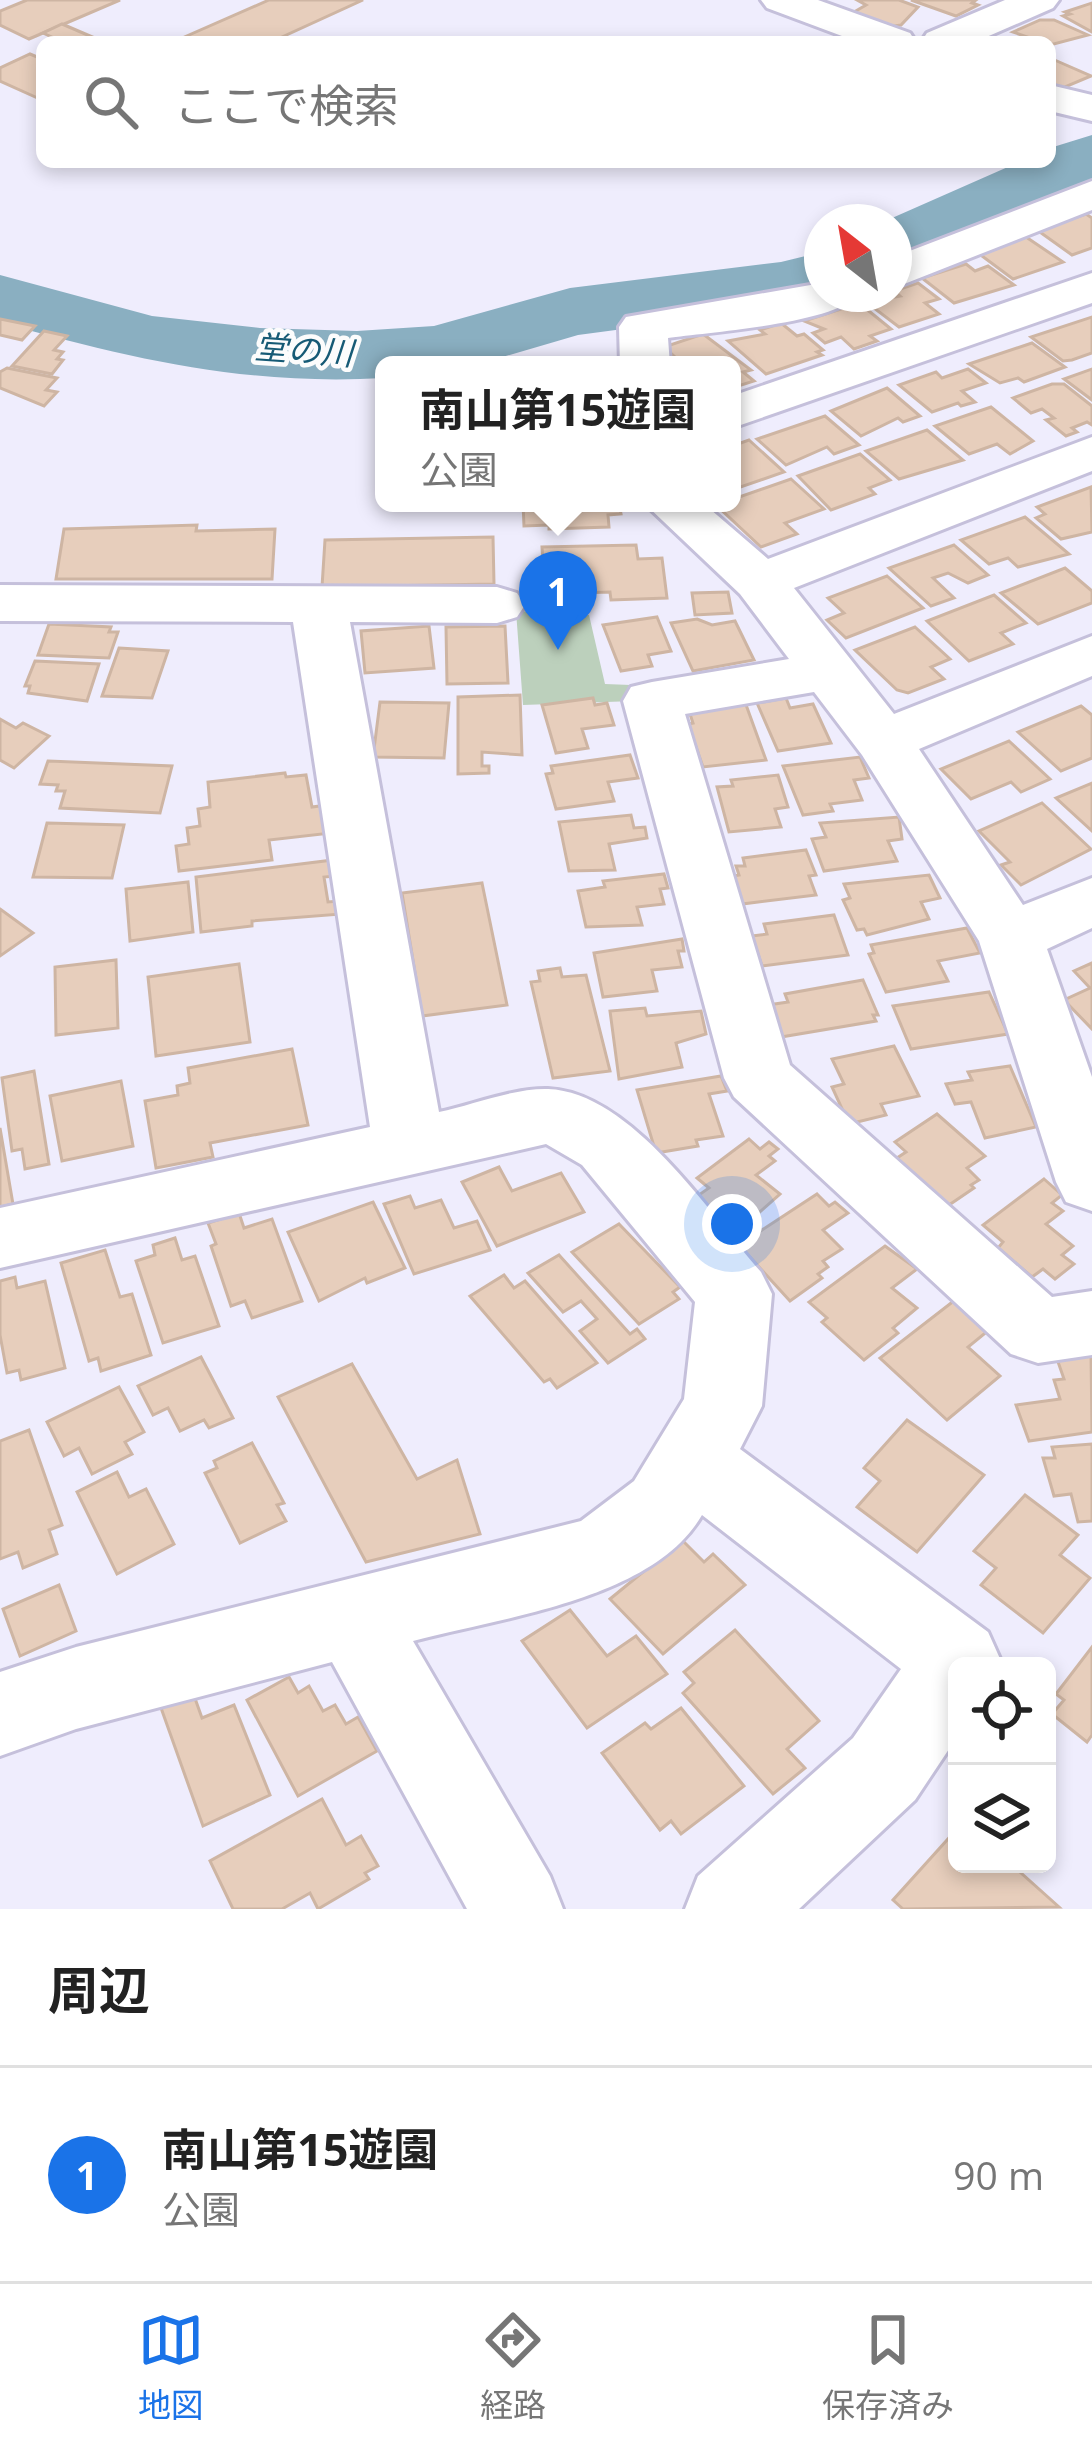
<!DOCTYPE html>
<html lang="ja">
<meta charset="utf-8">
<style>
:root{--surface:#fff;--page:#f2f2f2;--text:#222;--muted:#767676;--line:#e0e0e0;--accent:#1a73e8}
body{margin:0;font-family:"Open Sans","Noto Sans JP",sans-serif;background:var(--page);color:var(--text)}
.controls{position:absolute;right:36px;bottom:36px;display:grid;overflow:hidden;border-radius:18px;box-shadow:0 6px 18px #0003}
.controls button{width:108px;height:108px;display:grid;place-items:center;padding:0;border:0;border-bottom:3px solid var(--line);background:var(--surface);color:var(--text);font:60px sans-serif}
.compass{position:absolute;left:804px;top:204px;width:108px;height:108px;border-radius:50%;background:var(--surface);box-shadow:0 6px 18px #0003;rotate:329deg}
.you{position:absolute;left:732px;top:1224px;width:42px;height:42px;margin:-30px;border:9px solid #fff;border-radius:50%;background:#1a73e8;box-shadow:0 0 0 18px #1a73e833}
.badge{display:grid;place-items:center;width:78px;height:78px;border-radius:50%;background:var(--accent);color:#fff;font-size:39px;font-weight:700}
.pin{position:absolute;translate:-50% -99px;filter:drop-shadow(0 3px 6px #0008)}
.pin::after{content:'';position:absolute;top:63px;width:42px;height:36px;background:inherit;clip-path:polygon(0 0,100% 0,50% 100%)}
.popup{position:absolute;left:375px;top:356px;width:366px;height:156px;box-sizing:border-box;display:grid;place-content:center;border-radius:18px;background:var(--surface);filter:drop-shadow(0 3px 9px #0005);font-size:39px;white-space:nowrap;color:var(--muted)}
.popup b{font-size:45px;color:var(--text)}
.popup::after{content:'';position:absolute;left:50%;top:100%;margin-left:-24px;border:24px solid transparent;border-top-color:var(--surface)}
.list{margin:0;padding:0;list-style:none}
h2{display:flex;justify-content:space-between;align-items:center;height:156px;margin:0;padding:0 48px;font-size:51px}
h2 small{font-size:39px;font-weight:400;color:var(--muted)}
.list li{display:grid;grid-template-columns:78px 1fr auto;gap:36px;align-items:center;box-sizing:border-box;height:216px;padding:0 48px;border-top:3px solid var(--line)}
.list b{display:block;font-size:45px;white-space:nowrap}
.list p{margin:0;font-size:39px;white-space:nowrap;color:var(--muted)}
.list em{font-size:39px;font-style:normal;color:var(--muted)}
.icon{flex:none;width:66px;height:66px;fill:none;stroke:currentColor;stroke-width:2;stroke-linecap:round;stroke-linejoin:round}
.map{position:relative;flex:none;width:1092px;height:1909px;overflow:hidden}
.search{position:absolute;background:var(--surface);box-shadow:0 6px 18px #0003;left:36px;right:36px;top:36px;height:132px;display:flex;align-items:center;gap:30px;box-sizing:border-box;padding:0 42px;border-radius:18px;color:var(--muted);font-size:45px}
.sheet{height:372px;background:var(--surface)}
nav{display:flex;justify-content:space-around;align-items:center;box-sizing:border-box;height:168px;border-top:3px solid var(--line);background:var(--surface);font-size:33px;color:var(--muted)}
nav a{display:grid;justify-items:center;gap:6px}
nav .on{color:var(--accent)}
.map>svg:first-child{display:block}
.green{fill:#bcd0bc}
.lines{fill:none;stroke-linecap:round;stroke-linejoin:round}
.river{fill:#8aafc1;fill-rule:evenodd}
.building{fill:#e7cebc;stroke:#ceb5a3;stroke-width:3}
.minor-casing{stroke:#c5c0db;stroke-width:6}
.minor{fill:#fff;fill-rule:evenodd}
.labels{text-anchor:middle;stroke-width:9;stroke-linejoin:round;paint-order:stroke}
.far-water-label{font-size:33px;font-style:italic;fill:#165a75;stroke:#fcfcfc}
</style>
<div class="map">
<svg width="1092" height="1909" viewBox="0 0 1092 1909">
<rect width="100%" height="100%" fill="#efedfd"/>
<path class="green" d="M516,611L589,615L605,684L631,685L634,701L523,705Z"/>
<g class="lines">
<g class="river">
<path d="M1092,135V183L921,261L894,268V222H883L1019,162H1050V148Z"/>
<path d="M822,252V294H839L781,308L578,335L475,365H384V378C248,386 130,359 0,322V275L152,316L260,328L357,331L434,326L570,288L781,262Z"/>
</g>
</g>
<g class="building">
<path d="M27,0H120L29,39L0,25V11Z"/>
<path d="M363,0L271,42H173L269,0Z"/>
<path d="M899,0L918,7L901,25L887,27L854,12L866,5L857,0Z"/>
<path d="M911,0H976L972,3L978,5L956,16Z"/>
<path d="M1092,3V32L1063,16L1070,14L1065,12Z"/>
<path d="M1040,20H1054L1088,35L1050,45L1013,32Z"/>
<path d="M62,24L104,42H63L43,33Z"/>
<path d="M30,54L42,59V100L0,81V68Z"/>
<path d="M1050,58L1091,76L1058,90L1050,87Z"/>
<path d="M1086,214L1092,218V248L1072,255L1037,230Z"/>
<path d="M1026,237L1063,262L1013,279L978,253Z"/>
<path d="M966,264L975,271L988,266L1014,285L954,303L922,278Z"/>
<path d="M918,283L939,299L925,303L939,314L899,327L866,302L900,296L894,291Z"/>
<path d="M859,303L891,329L870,336L877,341L854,349L841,337L825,343L813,333L824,329L804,321Z"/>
<path d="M1092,317V353L1072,360L1063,361L1031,337Z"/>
<path d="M0,319L35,326L22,340L0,335Z"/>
<path d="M781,323L797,336L804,334L823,350L817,352L822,355L766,374L728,341L765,334L760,330Z"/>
<path d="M44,331L67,336L54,350L63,352L57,359L63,360L52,374L12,366Z"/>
<path d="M703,334L751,370L743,372L754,381L732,388V365H684L664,347Z"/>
<path d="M1032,343L1065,367L1024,382L1018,378L1000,383L969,364Z"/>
<path d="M7,368L57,378L46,390L57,392L44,406L0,388V372Z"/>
<path d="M968,369L986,383L962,391L975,402L961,406L958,403L932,412L899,385L936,372L942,378Z"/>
<path d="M1092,369V400L1064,379Z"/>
<path d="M1052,384H1064L1092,406V425L1087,422L1072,428L1077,432L1066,436L1046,420L1054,418L1042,409L1031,413L1013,398Z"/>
<path d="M887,388L920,416L903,422L898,418L861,436L831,411Z"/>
<path d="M991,407L1033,441L1010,454L997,444L969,454L935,426Z"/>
<path d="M825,416L859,445L834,454L827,447L786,465L757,439Z"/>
<path d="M927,430L963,460L899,479L866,451Z"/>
<path d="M749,440L784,472L732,490V446Z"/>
<path d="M860,454L890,480L869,488L875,494L831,510L798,476Z"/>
<path d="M791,479L824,509L785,523L797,534L761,547L716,505Z"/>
<path d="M1091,487L1092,532L1061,539L1036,518L1045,514L1037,507Z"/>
<path d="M523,503H619L621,514L608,515L609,527L549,529V525L524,526Z"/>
<path d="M1025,517L1069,554L1018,567L1008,558L989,564L961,540Z"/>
<path d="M197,525L196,531L275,529L272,579H56L64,529Z"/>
<path d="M493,537L494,584L322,587L325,540Z"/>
<path d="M636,545L638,559L662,558L667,598L611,600L610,592L545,594L542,547Z"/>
<path d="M954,545L988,575L968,583L948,573L933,578L954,598L931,606L889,568Z"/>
<path d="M1065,568L1092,591V603L1038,624L1001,593Z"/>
<path d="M887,576L923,608L846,638L827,620L844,613L828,598Z"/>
<path d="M728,592L732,613L695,615L692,593Z"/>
<path d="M994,595L1026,623L1001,633L1013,644L969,661L927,621Z"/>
<path d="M657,617L671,651L648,655L652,666L621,671L603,625Z"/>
<path d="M697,619L712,625L735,621L754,660L693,671L671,623Z"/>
<path d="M49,624L111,627L109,632H118L109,658L38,655Z"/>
<path d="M429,626L434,668L365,673L361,631Z"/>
<path d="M505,626L508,683L447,684L446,627Z"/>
<path d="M915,627L950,659L931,667L944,679L908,693L897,690L855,650Z"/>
<path d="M119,648L168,651L152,698L102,696Z"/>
<path d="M35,661L99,664L87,701L28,693L30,686H25Z"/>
<path d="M520,695L522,755L482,752V766H489V773L458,774V697Z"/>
<path d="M593,698L595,705L607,703L614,725L582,729L588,748L556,753L542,705Z"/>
<path d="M786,698L790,708L813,704L831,743L778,751L757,703Z"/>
<path d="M380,702L449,703L444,758L373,757Z"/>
<path d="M745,702L766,760L703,767L688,724L693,723L690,714Z"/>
<path d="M1081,706L1092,715V758L1061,771L1018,732Z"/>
<path d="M0,719L16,728L23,723L49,736L14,768L0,760Z"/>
<path d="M1009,741L1050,779L1021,792L1011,782L971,799L941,769Z"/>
<path d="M630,755L638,778L608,782L614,801L556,809L546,774L553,773L551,766Z"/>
<path d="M860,757L869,778L854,780L862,800L830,804L833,811L803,815L783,766Z"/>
<path d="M48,761L172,766L160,813L60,808L65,791H56L58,785L40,784Z"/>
<path d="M285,773L286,777L306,775L312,807L327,805L331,833L269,840L272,860L179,871L176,846L189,844L187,828L200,826L198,809L210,807L208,782Z"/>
<path d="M778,775L788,807L775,809L781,827L729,832L717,787L733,786L731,780Z"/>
<path d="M1092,783V831L1056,798Z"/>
<path d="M1042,803L1091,849L1021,885L1001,865L1010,862L979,831Z"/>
<path d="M631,815L634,828L645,827L647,838L609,844L615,870L569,871L559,822Z"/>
<path d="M899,817L902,839L888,841L897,861L824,871L812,839L826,837L820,823Z"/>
<path d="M47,823L124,825L112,878L33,877Z"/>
<path d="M806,850L816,875L809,876L816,895L742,904L733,876L739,875L736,866H745L743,858Z"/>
<path d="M333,860L336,876L324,877L328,902L339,901L342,914L252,921V926L201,932L196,877Z"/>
<path d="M664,874L668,888L660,889L664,904L637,907L642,925L586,927L578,891L605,887L603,881Z"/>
<path d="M929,875L940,898L921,902L929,919L867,935L864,929L857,930L843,900L850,898L844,884Z"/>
<path d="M188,882L193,932L130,941L126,889Z"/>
<path d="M482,883L507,1005L422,1016L402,893Z"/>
<path d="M0,909L33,933L0,956Z"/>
<path d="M834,915L848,955L762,966L752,936L767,934L764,924Z"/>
<path d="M967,928L980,953L938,961L948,981L886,992L869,954L874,953L871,945Z"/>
<path d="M682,939L684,951H678L682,967L652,970L657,991L603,997L594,953Z"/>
<path d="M116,960L118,1028L56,1035L55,967Z"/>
<path d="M1092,963V1029L1064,1000L1090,988L1074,971Z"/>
<path d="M239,964L250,1042L156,1056L148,977Z"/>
<path d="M560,968L562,977L586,975L610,1071L553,1078L531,982L540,981L538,971Z"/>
<path d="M863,980L878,1015H873L876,1021L781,1037L768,1005L788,1002L785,994Z"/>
<path d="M989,992L1008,1034L911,1049L893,1006Z"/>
<path d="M645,1008L647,1016L701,1011L706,1034L676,1043L682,1067L619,1079L610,1011Z"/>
<path d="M894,1046L919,1096L881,1104L886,1115L849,1124L832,1087L844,1084L832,1059Z"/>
<path d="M292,1049L308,1125L210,1143L213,1157L156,1168L145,1101L178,1095L177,1086L190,1083L188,1068Z"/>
<path d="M1010,1066L1036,1127L985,1138L971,1102L955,1104L946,1084L972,1080L968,1072Z"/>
<path d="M34,1071L49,1164L25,1169L22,1149L12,1151L2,1078Z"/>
<path d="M721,1076L727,1091L709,1094L723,1136L696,1140L698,1146L656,1153L637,1090Z"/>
<path d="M121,1081L133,1146L62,1161L50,1096Z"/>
<path d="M937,1114L985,1156L967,1168L979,1180L971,1185L974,1188L946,1207L894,1160L906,1152L895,1142Z"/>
<path d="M0,1128L13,1204L0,1207Z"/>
<path d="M749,1139L760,1149L769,1142L778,1149L769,1156L775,1161L756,1175L780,1194L737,1232L696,1197L709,1188L697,1178Z"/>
<path d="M499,1167L512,1191L561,1173L584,1212L497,1246L462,1182Z"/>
<path d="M1044,1179L1062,1195L1052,1203L1063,1211L1046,1224L1073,1246L1062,1255L1074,1264L1055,1279L1043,1269L1032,1277L998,1248L1003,1242L983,1225Z"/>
<path d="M817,1194L829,1206L835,1202L848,1213L823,1230L842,1249L823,1261L828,1267L818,1274L822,1278L790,1301L739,1245Z"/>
<path d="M410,1196L415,1208L441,1200L454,1228L477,1221L490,1250L414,1274L384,1204Z"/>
<path d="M373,1202L405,1268L367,1283L365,1278L319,1301L288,1232Z"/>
<path d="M239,1213L244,1228L272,1219L302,1301L252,1318L245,1301L231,1306L211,1246L216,1244L208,1223Z"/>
<path d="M619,1224L680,1287L673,1292L679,1299L639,1324L572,1252Z"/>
<path d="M175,1238L182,1260L195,1256L219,1326L163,1343L136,1261L155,1255L153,1245Z"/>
<path d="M885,1246L917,1269L892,1288L917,1308L893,1328L898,1333L864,1360L822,1322L827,1318L809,1302Z"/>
<path d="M105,1250L120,1297L132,1294L151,1355L101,1371L98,1358L89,1361L61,1263Z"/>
<path d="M559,1255L630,1334L637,1329L645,1339L608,1363L580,1331L597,1319L581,1301L563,1312L528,1273Z"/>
<path d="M504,1275L514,1288L525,1281L597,1363L557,1388L550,1379L544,1382L470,1296Z"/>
<path d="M15,1277L17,1288L45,1281L65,1368L21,1380L19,1370L7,1373L0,1335V1281Z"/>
<path d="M955,1300L989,1330L968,1347L1000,1376L947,1420L880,1358Z"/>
<path d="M1091,1353L1092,1432L1029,1441L1016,1405L1060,1399L1054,1380L1064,1379L1057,1359Z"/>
<path d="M201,1357L233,1418L209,1428L204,1420L180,1431L168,1408L153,1415L138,1386Z"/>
<path d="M352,1364L417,1479L457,1460L480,1534L366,1562L278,1397Z"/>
<path d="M119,1387L144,1432L125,1442L132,1454L92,1474L79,1448L64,1456L47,1422Z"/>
<path d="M907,1420L984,1475L917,1552L857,1507L880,1481L864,1468Z"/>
<path d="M29,1430L62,1525L49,1530L57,1554L23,1568L18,1552L0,1559V1441Z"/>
<path d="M252,1443L284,1503L277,1505L286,1521L240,1543L205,1473L217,1468L214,1461Z"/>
<path d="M1092,1444V1521L1078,1522L1071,1494L1054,1496L1043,1458H1055L1052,1447Z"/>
<path d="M117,1472L129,1497L146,1489L174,1544L117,1574L77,1492Z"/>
<path d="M1025,1495L1078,1535L1060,1555L1090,1578L1043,1633L981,1585L996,1568L974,1551Z"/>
<path d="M682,1540L704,1562L713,1554L745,1585L663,1654L610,1599Z"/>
<path d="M59,1585L76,1631L20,1656L3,1609Z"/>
<path d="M570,1610L607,1656L636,1636L667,1674L587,1728L522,1641Z"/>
<path d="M735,1630L819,1721L787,1749L805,1768L773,1794L683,1693L694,1683L684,1672Z"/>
<path d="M1092,1647V1735L1087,1742L1052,1714L1064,1700L1056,1694Z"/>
<path d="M289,1677L298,1693L309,1686L323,1711L335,1705L346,1724L358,1717L377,1751L298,1796L247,1700Z"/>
<path d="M192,1690L202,1718L234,1705L270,1795L203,1826L160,1705Z"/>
<path d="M681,1708L744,1786L681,1834L671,1821L660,1830L602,1753L645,1723L651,1729Z"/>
<path d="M322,1799L346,1845L361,1836L378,1866L365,1873L369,1879L318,1909L310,1893L282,1909H233L210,1861Z"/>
<path d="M957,1829V1864H1011L1059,1907L903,1909L893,1900Z"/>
</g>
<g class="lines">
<g class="minor-casing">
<g id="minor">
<path d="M761,0H818L910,33L916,42H858L767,8Z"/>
<path d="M1005,0H1059L1053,8L975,42H921L927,33Z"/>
<path d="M1050,85L1092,95V121L1050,111Z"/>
<path d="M1092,181V210L894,288V257Z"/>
<path d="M1092,273V303L732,428V396Z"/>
<path d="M822,283V294H858C837,324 707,332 668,338L670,365H620L619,327L626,317Z"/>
<path d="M1092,437V471L794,588L894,714L1092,636V676L919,749L1023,905L1092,878V928L1047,949L1092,1077V1211L1066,1202L1056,1182L979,941L862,755L814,692L685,714L790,1065L1052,1297L1092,1291V1355L1038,1363L1011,1354L734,1097L724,1078L623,701L631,687L652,682L789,659L740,594L644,503H703L768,559Z"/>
<path d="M0,585L497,587L517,593L525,605L517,617L497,623L350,622L439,1112C472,1105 514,1088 548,1089C631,1092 709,1213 761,1272L772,1294L762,1406L740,1449L988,1632L1001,1661L999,1666H957V1737L915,1800L799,1909H685L698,1876L853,1738L901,1669L702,1515C653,1600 502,1617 413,1641L550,1876L563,1909H467L332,1662L76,1729L0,1756V1672L76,1647L581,1521L634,1481L684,1399L695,1302L582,1165L546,1144L0,1268V1208L370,1127L293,622L0,621Z"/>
</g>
</g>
<use href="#minor" class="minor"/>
</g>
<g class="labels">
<g class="far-water-label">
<text transform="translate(304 350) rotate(4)" y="12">堂の川</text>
</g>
</g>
</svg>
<div class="controls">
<button><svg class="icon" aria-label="locate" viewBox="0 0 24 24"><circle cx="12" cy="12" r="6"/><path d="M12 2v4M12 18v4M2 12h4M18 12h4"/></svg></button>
<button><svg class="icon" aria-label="layers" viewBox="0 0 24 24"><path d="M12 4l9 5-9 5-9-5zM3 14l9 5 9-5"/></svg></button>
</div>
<svg class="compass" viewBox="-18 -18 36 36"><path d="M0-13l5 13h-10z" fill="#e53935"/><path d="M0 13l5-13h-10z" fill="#767676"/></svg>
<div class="you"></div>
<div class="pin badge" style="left:558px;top:650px">1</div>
<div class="popup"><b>南山第15遊園</b>公園</div>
<div class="search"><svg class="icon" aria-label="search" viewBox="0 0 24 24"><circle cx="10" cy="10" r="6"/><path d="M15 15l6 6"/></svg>ここで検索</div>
</div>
<section class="sheet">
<h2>周辺<small></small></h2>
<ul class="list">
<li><span class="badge">1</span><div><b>南山第15遊園</b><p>公園</p></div><em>90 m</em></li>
</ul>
</section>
<nav>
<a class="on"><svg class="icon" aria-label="map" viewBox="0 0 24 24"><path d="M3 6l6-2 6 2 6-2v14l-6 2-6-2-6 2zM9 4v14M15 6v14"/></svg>地図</a>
<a><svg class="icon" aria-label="directions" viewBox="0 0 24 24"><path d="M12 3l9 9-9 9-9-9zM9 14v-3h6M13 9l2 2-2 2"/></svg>経路</a>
<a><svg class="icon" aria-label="saved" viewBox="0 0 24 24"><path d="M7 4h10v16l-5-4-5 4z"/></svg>保存済み</a>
</nav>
